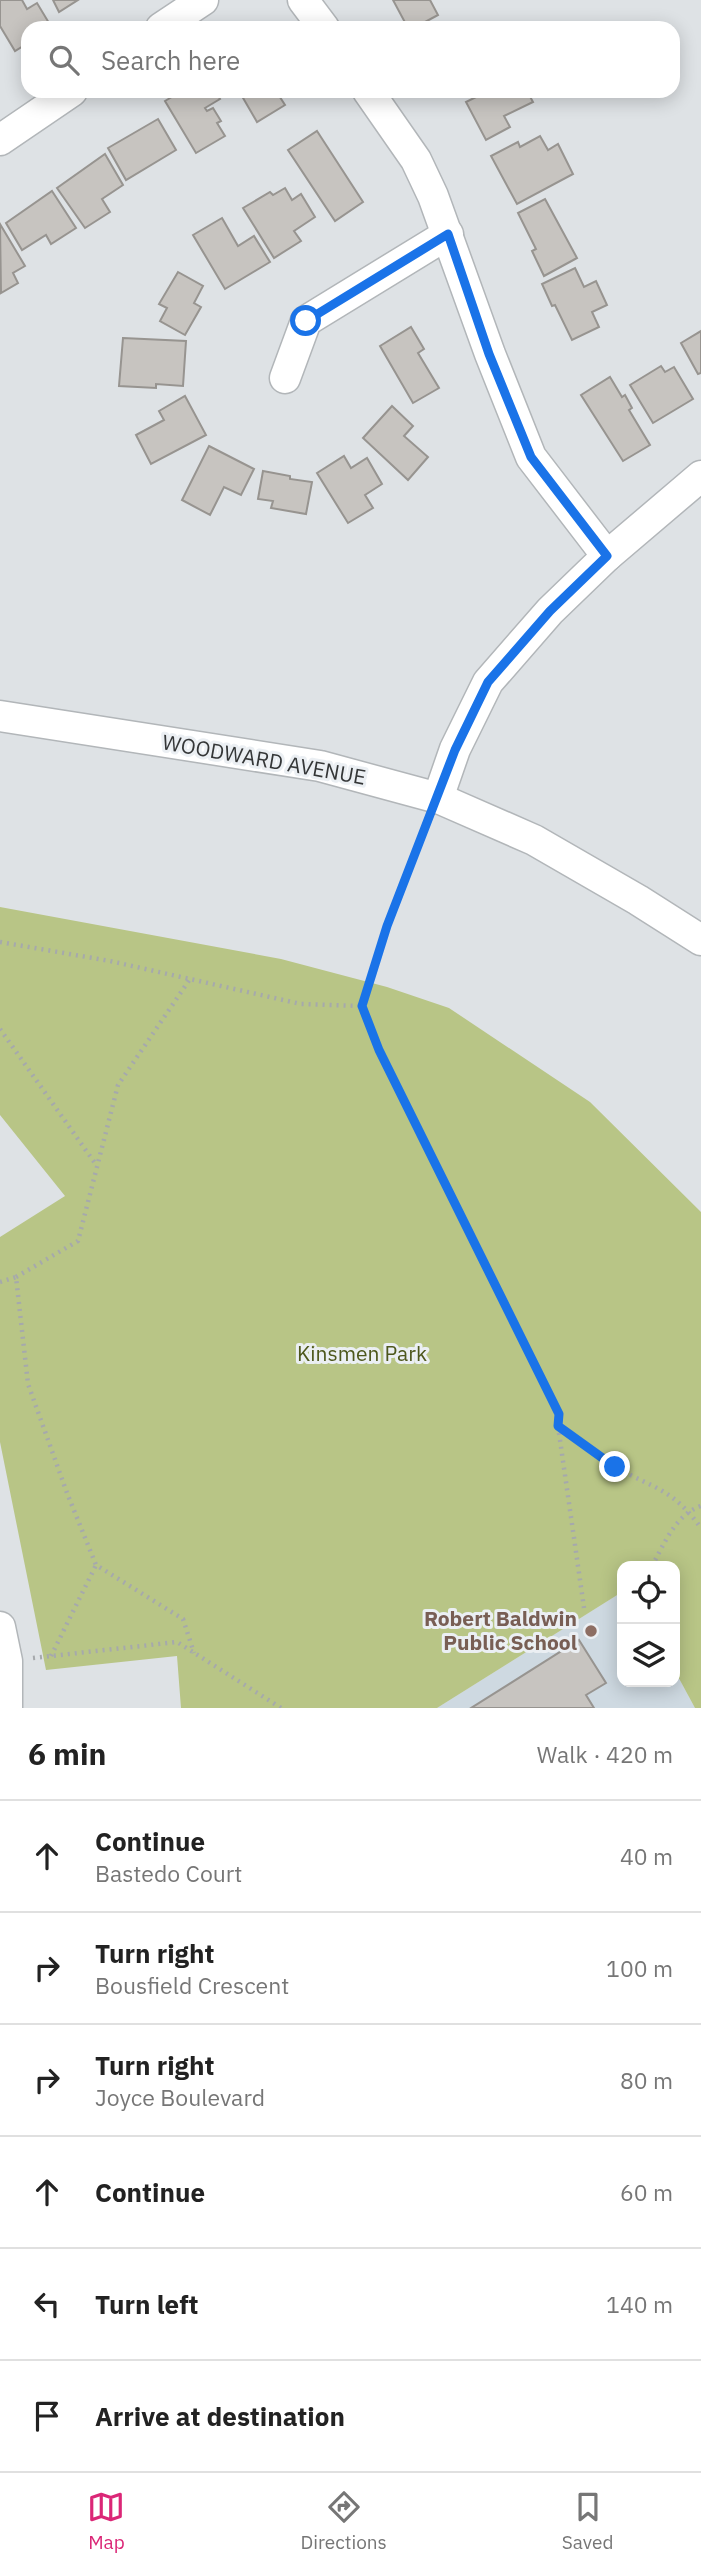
<!DOCTYPE html>
<meta charset="utf-8">
<style>
:root{--surface:#fff;--page:#f2f2f2;--text:#222;--muted:#767676;--line:#e0e0e0;--accent:#db2777}
body{margin:0;font-family:"IBM Plex Sans",sans-serif;background:var(--page);color:var(--text)}
.controls{position:absolute;right:21px;bottom:21px;display:grid;overflow:hidden;border-radius:14px;box-shadow:0 4px 18px #0003}
.controls button{width:63px;height:63px;display:grid;place-items:center;padding:0;border:0;border-bottom:2px solid var(--line);background:var(--surface);color:var(--text);font:35px sans-serif}
.stop{position:absolute;width:21px;height:21px;margin:-16px;border:5px solid #1a73e8;border-radius:50%;background:#fff}
.stop.end{background:#1a73e8;border-color:#fff;box-shadow:0 2px 7px #0008}
.list{margin:0;padding:0;list-style:none}
h2{display:flex;justify-content:space-between;align-items:center;height:91px;margin:0;padding:0 28px;font-size:30px}
h2 small{font-size:23px;font-weight:400;color:var(--muted)}
.list li{display:grid;grid-template-columns:46px 1fr auto;gap:21px;align-items:center;box-sizing:border-box;height:112px;padding:0 28px;border-top:2px solid var(--line)}
.list b{display:block;font-size:26px;white-space:nowrap}
.list p{margin:0;font-size:23px;white-space:nowrap;color:var(--muted)}
.list em{font-size:23px;font-style:normal;color:var(--muted)}
.icon{flex:none;width:38px;height:38px;fill:none;stroke:currentColor;stroke-width:2;stroke-linecap:round;stroke-linejoin:round}
.map{position:relative;flex:none;width:701px;height:1708px;overflow:hidden}
.search{position:absolute;background:var(--surface);box-shadow:0 4px 18px #0003;left:21px;right:21px;top:21px;height:77px;display:flex;align-items:center;gap:18px;box-sizing:border-box;padding:0 24px;border-radius:21px;color:var(--muted);font-size:26px}
.sheet{height:763px;background:var(--surface)}
nav{display:flex;justify-content:space-around;align-items:center;box-sizing:border-box;height:98px;border-top:2px solid var(--line);background:var(--surface);font-size:19px;color:var(--muted)}
nav a{display:grid;justify-items:center;gap:4px}
nav .on{color:var(--accent)}
.map>svg:first-child{display:block}
.built{fill:#ced9e1}
.green{fill:#b8c586}
.building{fill:#c7c4c0;stroke:#979490;stroke-width:2}
.lines{fill:none;stroke-linecap:round;stroke-linejoin:round}
.minor-casing{stroke:#b2b6b9;stroke-width:33}
.path{stroke:#a6a9ac;stroke-width:4.5;stroke-dasharray:2 5;stroke-linecap:butt}
.minor{stroke:#fff;stroke-width:30}
.route{stroke:#1a73e8;stroke-width:9}
.education-dot{fill:#8d6e63;stroke:#ebeff3;stroke-width:2.5}
.labels{text-anchor:middle;stroke-width:6;stroke-linejoin:round;paint-order:stroke}
.street-label{font-size:21px;fill:#343637;stroke:#ebeff3}
.park-label{font-size:21px;fill:#4d571c;stroke:#ebeff3}
.education-label{font-size:21px;font-weight:bold;fill:#785e54;stroke:#ebeff3;text-anchor:end}
</style>
<div class="map">
<svg width="701" height="1708" viewBox="0 0 701 1708">
<rect width="100%" height="100%" fill="#dee2e5"/>
<path class="built" d="M622,1592V1682H675V1671L695,1708H437Z"/>
<path class="green" d="M0,907L281,959L387,987L449,1008L590,1102L701,1212V1708H695L675,1671V1566H622V1592L437,1708H181L177,1656L46,1670L0,1442V1237L65,1196L0,1115Z"/>
<g class="building">
<path d="M0,0H22L27,9L37,3L52,28H28V43L15,51L0,26Z"/>
<path d="M53,0H78L59,12Z"/>
<path d="M393,0H430L438,15L414,28H408Z"/>
<path d="M182,91H215L220,99L205,108L207,111L213,108L221,121L217,123L225,136L196,153L165,101Z"/>
<path d="M239,91H276L285,105L257,122Z"/>
<path d="M488,91H527L533,102L504,116L510,127L486,140L466,102Z"/>
<path d="M158,119L176,150L126,180L108,148Z"/>
<path d="M317,131L363,202L335,221L288,150Z"/>
<path d="M540,136L548,150L558,144L573,174L517,204L491,156L518,142L520,147Z"/>
<path d="M105,154L123,185L102,199L110,212L85,228L57,188Z"/>
<path d="M285,188L292,200L301,194L315,217L294,231L301,241L274,258L243,208L270,192L273,195Z"/>
<path d="M52,191L76,228L51,244L46,235L22,250L6,223Z"/>
<path d="M545,199L577,258L544,276L532,251L536,249L518,213Z"/>
<path d="M222,218L238,246L254,236L270,262L225,289L193,235Z"/>
<path d="M0,224L25,266L13,273L18,283L1,293Z"/>
<path d="M575,268L584,287L596,281L607,305L592,312L599,327L572,340L555,305L552,306L542,284Z"/>
<path d="M178,272L203,286L194,303L201,307L185,335L160,321L167,308L159,304Z"/>
<path d="M411,327L424,349L418,353L439,388L413,403L380,346Z"/>
<path d="M701,331V373L698,374L681,343Z"/>
<path d="M123,338L186,341L183,386L156,384V388L119,386Z"/>
<path d="M661,366L665,372L674,367L693,399L653,423L630,385Z"/>
<path d="M610,377L622,397L625,395L632,408L629,410L650,445L623,461L581,395Z"/>
<path d="M185,396L206,435L151,464L136,435L164,420L159,411Z"/>
<path d="M392,406L413,426L404,436L428,457L408,480L363,438Z"/>
<path d="M209,446L254,469L241,495L224,487L210,515L182,500Z"/>
<path d="M344,456L351,468L367,458L382,484L365,495L373,508L348,523L317,473Z"/>
<path d="M263,471L290,476V479L312,482L306,514L271,508L273,501L258,499Z"/>
<path d="M579,1640L606,1683L586,1695L594,1708H471Z"/>
</g>
<g class="lines">
<g class="minor-casing">
<g id="minor">
<path d="M303,0L324,28"/>
<path d="M161,28L203,0"/>
<path d="M368,91L416,160L433,196L490,354L531,457L607,556"/>
<path d="M0,140L72,91"/>
<path d="M285,378L306,321L448,234"/>
<path d="M0,716L320,766L438,798L534,840L638,900L701,940"/>
<path d="M438,798L455,749L488,682L550,611L607,556L701,476"/>
<path d="M0,1627L7,1661V1708"/>
</g>
</g>
<g class="path">
<path d="M428,821L387,926L362,1006L379,1050L559,1414L558,1426C577,1439 596,1456 617,1468C655,1489 673,1489 701,1528"/>
<path d="M0,942L110,961L301,1004L362,1006"/>
<path d="M0,1029L97,1166"/>
<path d="M16,1277L78,1241L118,1085L190,979"/>
<path d="M0,1282L16,1277L28,1384L67,1493L96,1565L183,1619L194,1653"/>
<path d="M558,1426L584,1608"/>
<path d="M652,1566C664,1544 676,1514 701,1506"/>
<path d="M51,1656L96,1565"/>
<path d="M33,1658L177,1642L281,1708"/>
</g>
<use href="#minor" class="minor"/>
</g>
<g class="lines">
<path class="route" d="M306,321L448,234L489,354L531,457L607,556L550,611L488,682L455,750L387,926L362,1006L379,1050L559,1414L558,1426L615,1467"/>
</g>
<circle class="education-dot" cx="591" cy="1631" r="7"/>
<g class="labels">
<g class="street-label">
<text transform="translate(264 760) rotate(10)" y="7">WOODWARD AVENUE</text>
</g>
<g class="park-label">
<text x="362" y="1361">Kinsmen Park</text>
</g>
<g class="education-label">
<text x="577" y="1626">Robert Baldwin<tspan x="577" dy="24">Public School</tspan></text>
</g>
</g>
</svg>
<div class="controls">
<button><svg class="icon" aria-label="locate" viewBox="0 0 24 24"><circle cx="12" cy="12" r="6"/><path d="M12 2v4M12 18v4M2 12h4M18 12h4"/></svg></button>
<button><svg class="icon" aria-label="layers" viewBox="0 0 24 24"><path d="M12 4l9 5-9 5-9-5zM3 14l9 5 9-5"/></svg></button>
</div>
<div class="stop" style="left:306px;top:321px"></div>
<div class="stop end" style="left:615px;top:1467px"></div>
<div class="search"><svg class="icon" aria-label="search" viewBox="0 0 24 24"><circle cx="10" cy="10" r="6"/><path d="M15 15l6 6"/></svg>Search here</div>
</div>
<section class="sheet">
<h2>6 min<small>Walk · 420 m</small></h2>
<ul class="list">
<li><svg class="icon" aria-label="ahead" viewBox="0 0 24 24"><path d="M12 20V5M6 11l6-6 6 6"/></svg><div><b>Continue</b><p>Bastedo Court</p></div><em>40 m</em></li>
<li><svg class="icon" aria-label="right" viewBox="0 0 24 24"><path d="M7 20v-9h11M14 6l5 5-5 5"/></svg><div><b>Turn right</b><p>Bousfield Crescent</p></div><em>100 m</em></li>
<li><svg class="icon" aria-label="right" viewBox="0 0 24 24"><path d="M7 20v-9h11M14 6l5 5-5 5"/></svg><div><b>Turn right</b><p>Joyce Boulevard</p></div><em>80 m</em></li>
<li><svg class="icon" aria-label="ahead" viewBox="0 0 24 24"><path d="M12 20V5M6 11l6-6 6 6"/></svg><div><b>Continue</b></div><em>60 m</em></li>
<li><svg class="icon" aria-label="left" viewBox="0 0 24 24"><path d="M17 20v-9H6M10 6l-5 5 5 5"/></svg><div><b>Turn left</b></div><em>140 m</em></li>
<li><svg class="icon" aria-label="arrive" viewBox="0 0 24 24"><path d="M6 21V4h12l-3 4 3 4H6"/></svg><div><b>Arrive at destination</b></div></li>
</ul>
</section>
<nav>
<a class="on"><svg class="icon" aria-label="map" viewBox="0 0 24 24"><path d="M3 6l6-2 6 2 6-2v14l-6 2-6-2-6 2zM9 4v14M15 6v14"/></svg>Map</a>
<a><svg class="icon" aria-label="directions" viewBox="0 0 24 24"><path d="M12 3l9 9-9 9-9-9zM9 14v-3h6M13 9l2 2-2 2"/></svg>Directions</a>
<a><svg class="icon" aria-label="saved" viewBox="0 0 24 24"><path d="M7 4h10v16l-5-4-5 4z"/></svg>Saved</a>
</nav>
